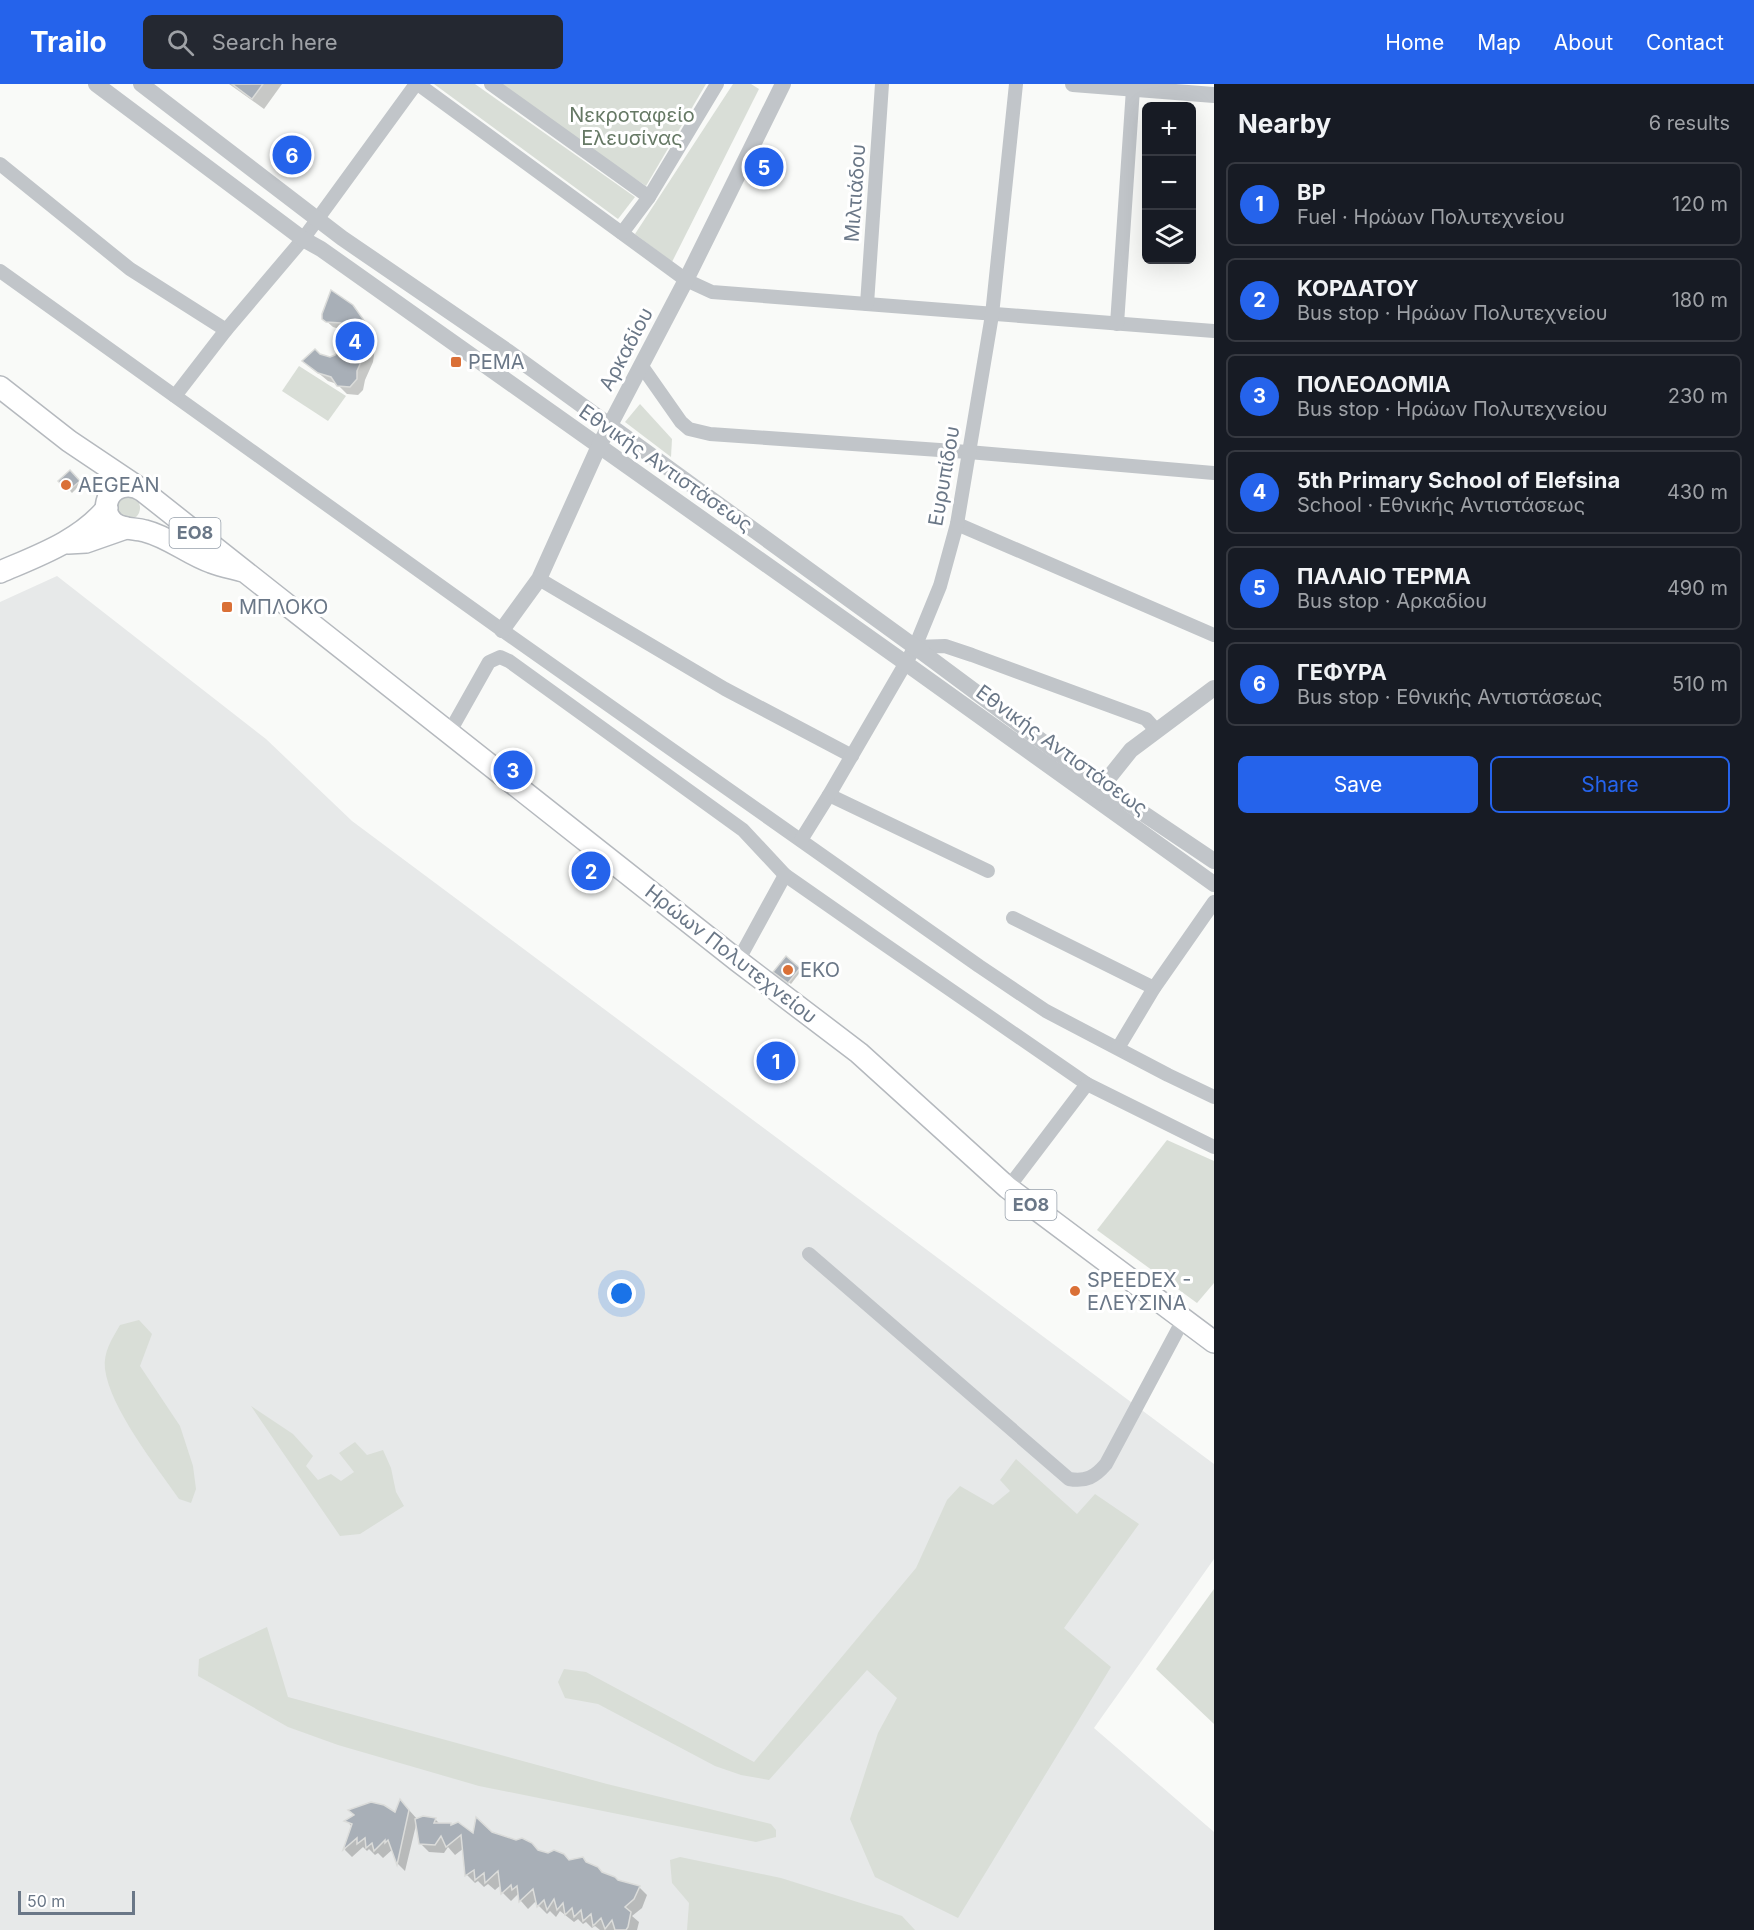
<!DOCTYPE html>
<meta charset="utf-8">
<style>
:root{--surface:#171b24;--page:#242831;--text:#f1f3f6;--muted:#9ea1a6;--line:#363941;--accent:#2563eb}
body{margin:0;font-family:Inter,sans-serif;background:var(--page);color:var(--text)}
.controls{position:absolute;right:18px;top:18px;display:grid;overflow:hidden;border-radius:9px;box-shadow:0 6px 24px #0002}
.controls button{width:54px;height:54px;display:grid;place-items:center;padding:0;border:0;border-bottom:2px solid var(--line);background:var(--surface);color:var(--text);font:30px sans-serif}
.scale{position:absolute;left:18px;bottom:15px;width:117px;box-sizing:border-box;padding-left:6px;border:3px solid #6a7787;border-top:0;font-size:16px;line-height:21px;white-space:nowrap;color:#6a7787;-webkit-text-stroke:4px #fff;paint-order:stroke}
.you{position:absolute;left:622px;top:1210px;width:21px;height:21px;margin:-15px;border:4px solid #fff;border-radius:50%;background:#1a73e8;box-shadow:0 0 0 9px #1a73e833}
.badge{display:grid;place-items:center;width:39px;height:39px;border-radius:50%;background:var(--accent);color:#fff;font-size:20px;font-weight:700}
.pin{position:absolute;translate:-50% -50%;border:3px solid #fff;box-shadow:0 2px 6px #0006}
.list{margin:0;padding:0;list-style:none}
h2{display:flex;justify-content:space-between;align-items:center;height:78px;margin:0;padding:0 24px;font-size:26px}
h2 small{font-size:20px;font-weight:400;color:var(--muted)}
.list li{display:grid;grid-template-columns:39px 1fr auto;gap:18px;align-items:center;box-sizing:border-box;height:84px;margin:0 12px 12px;padding:0 12px;border:2px solid var(--line);border-radius:9px}
.list b{display:block;font-size:22px;white-space:nowrap}
.list p{margin:0;font-size:20px;white-space:nowrap;color:var(--muted)}
.list em{font-size:20px;font-style:normal;color:var(--muted)}
.actions{display:flex;gap:12px;padding:18px 24px}
.actions a{flex:1;padding:14px 0;border:2px solid var(--accent);border-radius:9px;text-align:center;font-size:21px;color:var(--accent)}
.actions .main{background:var(--accent);color:#fff}
.icon{flex:none;width:33px;height:33px;fill:none;stroke:currentColor;stroke-width:2;stroke-linecap:round;stroke-linejoin:round}
.map{position:relative;flex:none;width:1214px;height:1846px;overflow:hidden}
header{display:flex;align-items:center;gap:36px;box-sizing:border-box;height:84px;padding:0 30px;background:var(--accent);color:#fff}
header strong{font-size:28px}
nav{display:flex;gap:33px;margin-inline-start:auto;font-size:21px}
.search{width:420px;height:54px;background:var(--page);display:flex;align-items:center;gap:15px;box-sizing:border-box;padding:0 21px;border-radius:9px;color:var(--muted);font-size:22px}
main{display:flex}
aside{flex:1;background:var(--surface)}
.map>svg:first-child{display:block}
.built{fill:#e7e9e9}
.green{fill:#d9ded7}
.shadow{fill:#0003}
.building{fill:#a8afb7;stroke:#dbdcda;stroke-width:1.5}
.lines{fill:none;stroke-linecap:round;stroke-linejoin:round}
.primary-casing{stroke:#b5b9be;stroke-width:24}
.minor{stroke:#c1c5c9;stroke-width:14}
.tertiary{stroke:#c1c5c9;stroke-width:16}
.primary{stroke:#fff;stroke-width:21}
.poi-dot{fill:#da7037;stroke:#fff;stroke-width:2}
.labels{text-anchor:middle;stroke-width:6;stroke-linejoin:round;paint-order:stroke}
.shield{fill:#fff;stroke:#97a0ab;stroke-width:1.5}
.shield-label{font-size:18px;font-weight:bold;fill:#6a7787}
.park-label{font-size:20px;fill:#667965;stroke:#fff}
.street-label{font-size:20px;fill:#6a7787;stroke:#fff}
.poi-label{font-size:20px;fill:#6a7787;stroke:#fff;text-anchor:start}
</style>
<header>
<strong>Trailo</strong>
<div class="search"><svg class="icon" aria-label="search" viewBox="0 0 24 24"><circle cx="10" cy="10" r="6"/><path d="M15 15l6 6"/></svg>Search here</div>
<nav><a>Home</a><a>Map</a><a>About</a><a>Contact</a></nav>
</header>
<main>
<div class="map">
<svg width="1214" height="1846" viewBox="0 0 1214 1846">
<rect width="100%" height="100%" fill="#f9faf8"/>
<path class="built" d="M57,492L266,655L352,737L1214,1380V1475L1094,1644L1214,1748V1846H0V518Z"/>
<g class="green">
<path d="M434,0H475L635,113L618,135Z"/>
<path d="M492,0H706L646,102Z"/>
<path d="M733,0H751L759,5L672,178L635,150Z"/>
<path d="M299,282L346,312L328,337L282,307Z"/>
<path d="M640,320L672,355L671,373L625,338Z"/>
<circle cx="128" cy="424" r="12"/>
<path d="M1167,1056L1214,1077V1199L1197,1219L1097,1146Z"/>
<path d="M139,1236L152,1250L140,1282L180,1342L193,1382L196,1405L191,1419L179,1415C156,1382 110,1324 105,1285C103,1268 112,1255 120,1241Z"/>
<path d="M251,1322L293,1350L313,1372L306,1382L318,1396L331,1390L341,1397L354,1388L339,1369L355,1358L367,1371L383,1366L391,1384L396,1408L404,1422L360,1450L340,1452Z"/>
<path d="M1016,1375L1077,1430L1095,1410L1139,1440L1064,1544L1111,1583L958,1834L875,1793L850,1735L878,1649L897,1614L867,1586L769,1696L741,1691L715,1682L598,1620L565,1614L558,1598L564,1585L586,1588L754,1678L916,1484L947,1416L960,1402L993,1421L1010,1407L1000,1396Z"/>
<path d="M1214,1505V1640L1156,1585Z"/>
<path d="M267,1543L288,1613L607,1700L771,1740L776,1746V1753L756,1758L479,1702L338,1661L288,1643L198,1592L199,1575Z"/>
<path d="M680,1773L781,1794L902,1832L915,1846H687L689,1819L672,1799L670,1776Z"/>
</g>
<g class="shadow">
<path d="M229,0H282L264,25Z"/>
<path d="M332,208L344,215L353,224L367,239L372,250L375,264L373,278L365,296L363,306L358,311L347,310L337,300L328,297L304,277L319,271L331,274L336,272L343,264V246L333,243L324,235Z"/>
<path d="M70,388L81,400L72,409L61,397Z"/>
<path d="M786,874L801,887L791,900L777,890Z"/>
<path d="M766,963L795,987L786,998L757,974Z"/>
<path d="M401,1717L417,1735H435L441,1741L474,1751L491,1749L539,1767L588,1781L618,1798L639,1803L647,1811L642,1824L632,1832L639,1838L637,1846H600L595,1842L592,1844L586,1838L583,1840L578,1835L574,1838L560,1827L556,1833L550,1827L547,1830L539,1822L537,1816L528,1825L521,1817L518,1810L511,1817L503,1809L502,1800L495,1806L488,1800L484,1803L478,1797L475,1799L467,1791L464,1764L455,1771L448,1763L444,1769L429,1768L420,1759L417,1737L405,1787L398,1780L393,1765L383,1774L378,1769L375,1771L369,1765L367,1767L363,1763L352,1773L345,1766L352,1743L347,1737L395,1731Z"/>
</g>
<g class="building">
<path d="M232,0H263L252,15Z"/>
<path d="M331,206L353,221L363,235L366,248L365,269L357,287V295L350,303L337,302L331,293L318,289L302,277L315,265L320,270L330,273L335,271L341,264V239L326,238L322,235V230Z"/>
<path d="M70,386L80,397L68,407L58,397Z"/>
<path d="M786,872L800,884L788,899L773,888Z"/>
<path d="M766,960L794,984L783,997L755,974Z"/>
<path d="M400,1715L409,1726L397,1781L388,1756L385,1759V1756L374,1767L372,1759L366,1764L365,1754L357,1760V1754L343,1766L352,1740L344,1737L354,1731L348,1726L371,1718L384,1721L395,1728Z"/>
<path d="M423,1732L436,1734L434,1739H451V1741L458,1738L473,1749L476,1733L492,1748L516,1756L522,1754L532,1759L538,1766L548,1769L554,1766L564,1770L569,1776L583,1773L586,1778L598,1783L602,1788L615,1793L618,1796L640,1802L634,1815L625,1823L631,1828L628,1843L626,1846H615L612,1836L605,1845L601,1834L593,1842L591,1830L583,1837L581,1826L574,1833L572,1824L565,1831L563,1819L557,1826L554,1815L547,1826L544,1816L537,1823L533,1805L519,1818L517,1802L512,1806L511,1801L501,1810L498,1787L485,1799L484,1789L475,1796L474,1786L465,1792L461,1751L446,1763L441,1752L435,1761L419,1760L415,1735Z"/>
</g>
<g class="lines">
<g class="primary-casing">
<g id="primary">
<path d="M0,303L69,357L139,404"/>
<path d="M68,459L86,458L126,444"/>
<path d="M243,487C232,484 221,482 211,478C188,470 169,453 145,447C135,444 123,446 114,439C108,434 105,426 107,418C111,401 131,398 143,407L738,877L859,969L1008,1104L1214,1258"/>
<path d="M0,488C37,472 80,457 107,424"/>
</g>
</g>
<g class="minor">
<path d="M418,0L686,196L712,208L1214,247"/>
<path d="M491,0L649,113"/>
<path d="M0,80L130,185L226,246"/>
<path d="M622,149L649,113L717,0"/>
<path d="M0,187L502,546L979,882L1046,927L1168,991L1214,1013"/>
<path d="M867,220L882,0"/>
<path d="M1117,240L1133,5"/>
<path d="M641,281L681,338L689,345L710,350L968,368L1214,389"/>
<path d="M175,312L226,246L303,155L416,0"/>
<path d="M957,440L1214,551"/>
<path d="M539,495L725,605L852,672"/>
<path d="M915,563L945,562L972,571L1146,635L1156,646"/>
<path d="M449,649L489,578L500,573L509,577L743,746L785,791L871,851L1087,1000L1214,1063"/>
<path d="M829,711L988,787"/>
<path d="M801,756L829,711L915,563L940,502L957,440L992,231L1016,0"/>
<path d="M1013,834L1154,904"/>
<path d="M738,877L785,791"/>
<path d="M1118,964L1154,904L1214,818"/>
<path d="M1008,1104L1087,1000"/>
<path d="M809,1170L1069,1395C1086,1398 1095,1393 1106,1380L1183,1236"/>
</g>
<g class="tertiary">
<path d="M96,0L303,155L321,165L904,578L1214,800"/>
<path d="M141,0L342,154L507,267L915,563L1101,701L1214,777"/>
<path d="M1073,0L1214,11"/>
<path d="M502,546L539,495L599,362L686,196L783,0"/>
<path d="M1095,711L1131,666L1214,604"/>
</g>
<use href="#primary" class="primary"/>
</g>
<g class="poi-dot">
<rect x="450" y="272" width="12" height="12" rx="3"/>
<circle cx="66" cy="401" r="6"/>
<rect x="221" y="517" width="12" height="12" rx="3"/>
<circle cx="788" cy="886" r="6"/>
<circle cx="1075" cy="1207" r="6"/>
</g>
<g class="labels">
<g class="shield">
<rect x="169.5" y="434" width="51" height="30" rx="4.5"/>
<rect x="1005.5" y="1106" width="51" height="30" rx="4.5"/>
</g>
<g class="shield-label">
<text x="195" y="455">ΕΟ8</text>
<text x="1031" y="1127">ΕΟ8</text>
</g>
<g class="park-label">
<text x="632" y="38">Νεκροταφείο<tspan x="632" dy="23">Ελευσίνας</tspan></text>
</g>
<g class="street-label">
<text transform="translate(855 109) rotate(-86)" y="7">Μιλτιάδου</text>
<text transform="translate(626 265) rotate(-62)" y="7">Αρκαδίου</text>
<text transform="translate(666 384) rotate(35)" y="7">Εθνικής Αντιστάσεως</text>
<text transform="translate(944 392) rotate(-80)" y="7">Ευρυπίδου</text>
<text transform="translate(1062 666) rotate(36)" y="7">Εθνικής Αντιστάσεως</text>
<text transform="translate(731 870) rotate(38)" y="7">Ηρώων Πολυτεχνείου</text>
</g>
<g class="poi-label">
<text x="468" y="285">ΡΕΜΑ</text>
<text x="78" y="408">AEGEAN</text>
<text x="239" y="530">ΜΠΛΟΚΟ</text>
<text x="800" y="893">EKO</text>
<text x="1087" y="1203">SPEEDEX -<tspan x="1087" dy="23">ΕΛΕΥΣΙΝΑ</tspan></text>
</g>
</g>
</svg>
<div class="controls">
<button>+</button>
<button>−</button>
<button><svg class="icon" aria-label="layers" viewBox="0 0 24 24"><path d="M12 4l9 5-9 5-9-5zM3 14l9 5 9-5"/></svg></button>
</div>
<div class="scale">50 m</div>
<div class="you"></div>
<div class="pin badge" style="left:776px;top:977px">1</div>
<div class="pin badge" style="left:591px;top:787px">2</div>
<div class="pin badge" style="left:513px;top:686px">3</div>
<div class="pin badge" style="left:355px;top:257px">4</div>
<div class="pin badge" style="left:764px;top:83px">5</div>
<div class="pin badge" style="left:292px;top:71px">6</div>
</div>
<aside>
<h2>Nearby<small>6 results</small></h2>
<ul class="list">
<li><span class="badge">1</span><div><b>BP</b><p>Fuel · Ηρώων Πολυτεχνείου</p></div><em>120 m</em></li>
<li><span class="badge">2</span><div><b>ΚΟΡΔΑΤΟΥ</b><p>Bus stop · Ηρώων Πολυτεχνείου</p></div><em>180 m</em></li>
<li><span class="badge">3</span><div><b>ΠΟΛΕΟΔΟΜΙΑ</b><p>Bus stop · Ηρώων Πολυτεχνείου</p></div><em>230 m</em></li>
<li><span class="badge">4</span><div><b>5th Primary School of Elefsina</b><p>School · Εθνικής Αντιστάσεως</p></div><em>430 m</em></li>
<li><span class="badge">5</span><div><b>ΠΑΛΑΙΟ ΤΕΡΜΑ</b><p>Bus stop · Αρκαδίου</p></div><em>490 m</em></li>
<li><span class="badge">6</span><div><b>ΓΕΦΥΡΑ</b><p>Bus stop · Εθνικής Αντιστάσεως</p></div><em>510 m</em></li>
</ul>
<div class="actions"><a class="main">Save</a><a>Share</a></div>
</aside>
</main>
